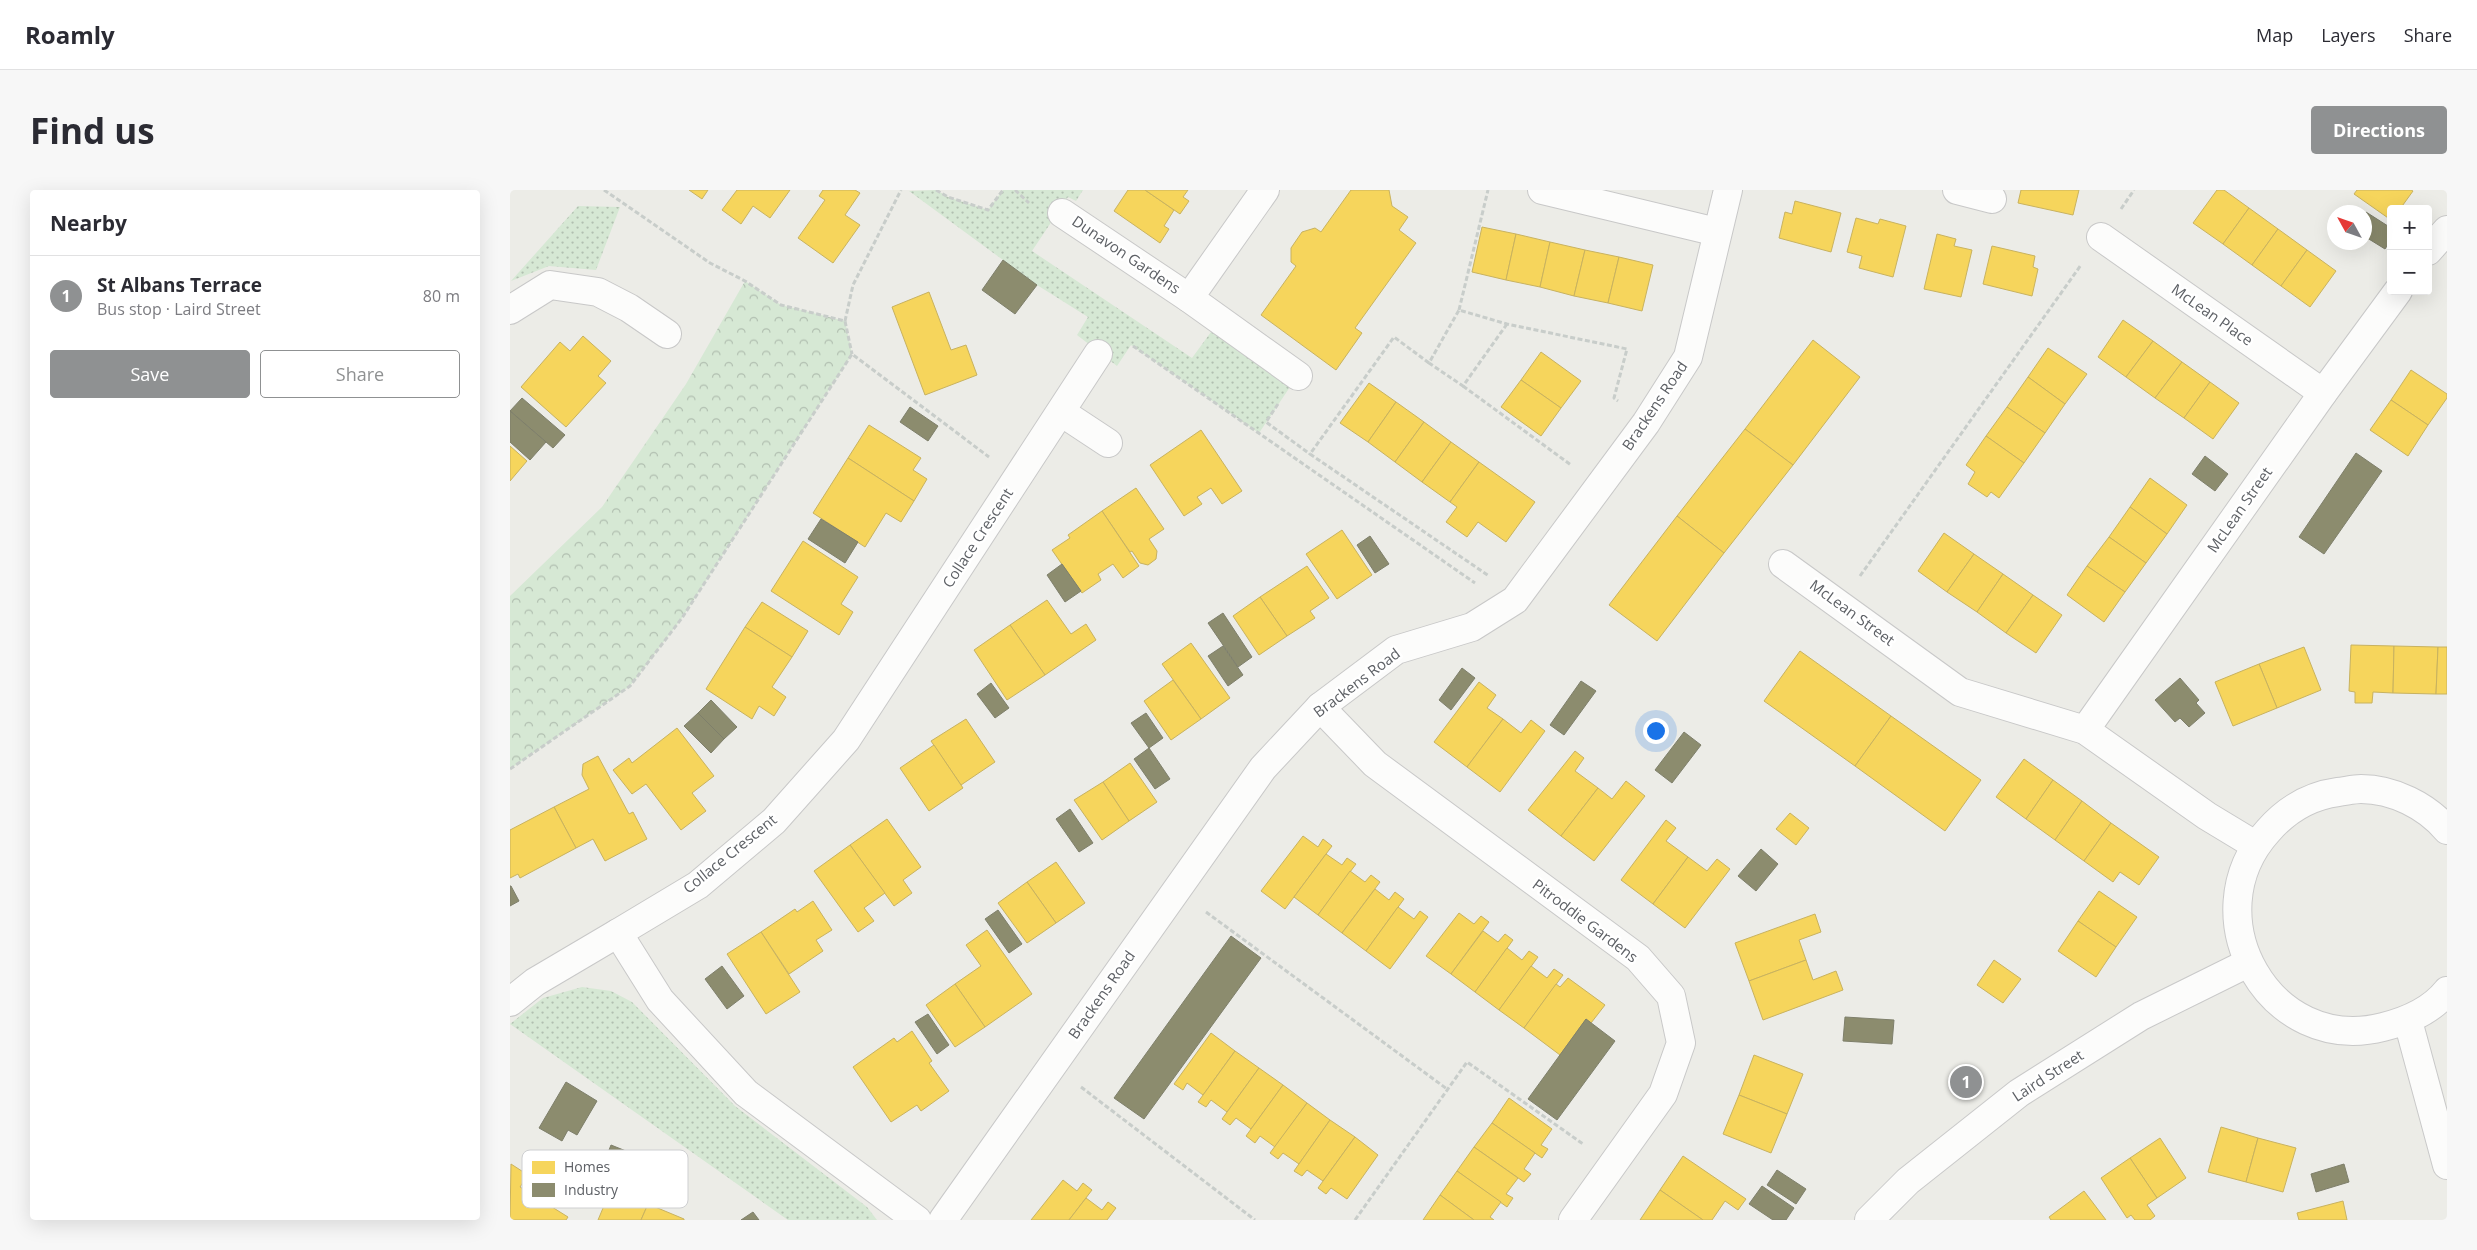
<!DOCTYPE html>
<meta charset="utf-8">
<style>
:root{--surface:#fff;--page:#f7f7f7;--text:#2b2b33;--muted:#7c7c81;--line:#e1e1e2;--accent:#8f9192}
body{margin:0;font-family:"Open Sans",sans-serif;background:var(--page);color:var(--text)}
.controls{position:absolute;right:15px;top:15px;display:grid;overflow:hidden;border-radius:5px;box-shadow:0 5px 20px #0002}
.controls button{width:45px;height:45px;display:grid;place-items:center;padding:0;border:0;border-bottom:1px solid var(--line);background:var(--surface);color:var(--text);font:25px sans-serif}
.compass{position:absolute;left:1817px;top:15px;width:45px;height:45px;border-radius:50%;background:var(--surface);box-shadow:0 5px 20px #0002;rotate:310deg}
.you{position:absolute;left:1145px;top:540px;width:18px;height:18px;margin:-12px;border:4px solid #fff;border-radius:50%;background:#1a73e8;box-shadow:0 0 0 8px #1a73e833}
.badge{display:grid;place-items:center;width:32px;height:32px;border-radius:50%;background:var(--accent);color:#fff;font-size:16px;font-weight:700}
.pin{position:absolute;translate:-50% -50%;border:2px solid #fff;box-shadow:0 1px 5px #0006}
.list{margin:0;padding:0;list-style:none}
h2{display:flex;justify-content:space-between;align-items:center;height:65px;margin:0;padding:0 20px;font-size:21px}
h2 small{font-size:16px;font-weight:400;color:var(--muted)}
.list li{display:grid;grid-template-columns:32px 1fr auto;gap:15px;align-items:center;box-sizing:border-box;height:80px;padding:0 20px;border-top:1px solid var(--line)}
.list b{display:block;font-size:19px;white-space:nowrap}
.list p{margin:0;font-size:16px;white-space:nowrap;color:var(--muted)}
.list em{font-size:16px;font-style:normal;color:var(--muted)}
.actions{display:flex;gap:10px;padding:15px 20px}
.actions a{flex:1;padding:11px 0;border:1px solid var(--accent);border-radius:5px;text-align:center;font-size:18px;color:var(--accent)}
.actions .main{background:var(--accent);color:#fff}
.map{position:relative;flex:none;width:1937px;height:1030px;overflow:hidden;border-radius:5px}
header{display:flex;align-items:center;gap:30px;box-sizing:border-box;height:70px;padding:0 25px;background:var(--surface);border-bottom:1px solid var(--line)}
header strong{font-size:24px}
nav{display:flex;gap:28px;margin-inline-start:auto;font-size:18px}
.intro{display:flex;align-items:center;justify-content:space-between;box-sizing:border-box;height:120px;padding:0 30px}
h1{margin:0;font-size:35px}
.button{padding:12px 22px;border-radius:5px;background:var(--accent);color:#fff;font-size:18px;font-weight:700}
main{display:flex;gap:30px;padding:0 30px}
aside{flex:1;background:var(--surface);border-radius:5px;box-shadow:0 5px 20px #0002}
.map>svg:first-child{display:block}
.grass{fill:url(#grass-dots)}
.park{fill:url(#park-crowns)}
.homes{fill:#f6d55c;stroke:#c8b25f}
.industry{fill:#8c8c6e;stroke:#7e7f6b}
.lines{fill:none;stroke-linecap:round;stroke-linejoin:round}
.street-casing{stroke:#c8c8c8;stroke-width:30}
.secondary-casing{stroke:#c9c9c9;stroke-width:30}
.path{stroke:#c8cdca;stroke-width:3;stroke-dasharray:5 2.5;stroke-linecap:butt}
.street{stroke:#fcfcfb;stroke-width:28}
.secondary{stroke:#fcfcfb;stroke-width:28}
.labels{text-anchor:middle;stroke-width:5;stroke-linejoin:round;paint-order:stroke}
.street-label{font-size:15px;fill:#5d6065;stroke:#fff}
.key{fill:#fff;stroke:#cecfd1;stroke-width:1}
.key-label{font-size:14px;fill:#5d6065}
</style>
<header>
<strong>Roamly</strong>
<nav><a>Map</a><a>Layers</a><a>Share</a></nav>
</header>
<div class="intro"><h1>Find us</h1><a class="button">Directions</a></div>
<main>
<aside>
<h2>Nearby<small></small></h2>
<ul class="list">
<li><span class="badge">1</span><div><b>St Albans Terrace</b><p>Bus stop · Laird Street</p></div><em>80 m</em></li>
</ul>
<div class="actions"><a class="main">Save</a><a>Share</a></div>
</aside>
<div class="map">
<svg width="1937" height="1030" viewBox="0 0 1937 1030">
<defs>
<pattern id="grass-dots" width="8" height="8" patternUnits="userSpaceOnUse" patternTransform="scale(1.25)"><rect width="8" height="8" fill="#d6e8d4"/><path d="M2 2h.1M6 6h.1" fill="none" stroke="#b1bfb0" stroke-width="1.8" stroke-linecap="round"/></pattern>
<pattern id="park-crowns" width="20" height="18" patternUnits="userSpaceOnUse" patternTransform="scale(1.25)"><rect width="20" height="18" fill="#d6e8d4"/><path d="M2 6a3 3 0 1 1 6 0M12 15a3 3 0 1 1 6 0" fill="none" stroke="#b1bfb0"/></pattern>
</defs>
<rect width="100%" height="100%" fill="#ecece7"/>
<g class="grass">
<path d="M426,0L438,7L478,20L493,0H573L566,11L558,7L522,61L682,168L701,142L782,194L749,243L621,155L607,176L567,145L578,127L527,95L399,1Z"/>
<path d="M68,16L110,17L86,80L39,76L1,91Z"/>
<path d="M72,797L101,801L122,812L225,916L357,1017L367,1030H278L0,834L33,808Z"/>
</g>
<path class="park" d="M235,91L271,115L335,131L342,164L172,428L120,496L0,579V406L92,317L176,194Z"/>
<g class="homes">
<path d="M179,0H198L192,9Z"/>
<path d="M227,0H280L260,28L243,16L231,34L212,20Z"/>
<path d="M313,0H345L350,3L335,25L350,35L323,73L288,48L315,10L309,6Z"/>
<path d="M618,0H635L664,20L654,36L659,39L650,53L604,21Z"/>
<path d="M635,0H678L673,7L679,11L670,24Z"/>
<path d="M841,0H879L882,16L898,27L889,40L906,53L845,138L852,143L826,180L751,125L786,76L781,72V58L792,42L805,38L811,42Z"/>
<path d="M1511,0H1569L1563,25L1508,13Z"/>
<path d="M1707,0H1714L1739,18L1713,54L1683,33Z"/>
<path d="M1847,0H1901L1903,1L1890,19H1881V30L1844,4Z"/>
<path d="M1285,11L1331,23L1321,62L1269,48L1275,22L1282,24Z"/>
<path d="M1739,18L1768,39L1742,75L1713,54Z"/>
<path d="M1346,28L1368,34L1370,29L1396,36L1383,87L1349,78L1352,66L1337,62Z"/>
<path d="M972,37L1006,44L996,90L962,82Z"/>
<path d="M1768,39L1797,60L1771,96L1742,75Z"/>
<path d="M1006,44L1040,52L1030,97L996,90Z"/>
<path d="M1427,44L1446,49L1444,56L1462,60L1451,107L1414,99Z"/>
<path d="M1040,52L1075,60L1064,106L1030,97Z"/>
<path d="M1482,56L1525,66L1523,77L1528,79L1522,106L1473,94Z"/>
<path d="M1075,60L1109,67L1098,113L1064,106Z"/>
<path d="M1797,60L1826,81L1800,117L1771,96Z"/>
<path d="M1109,67L1143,75L1132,121L1098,113Z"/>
<path d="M419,102L441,160L456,155L467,185L415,205L382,117Z"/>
<path d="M1613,130L1643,151L1616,187L1588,167Z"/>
<path d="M73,146L101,171L88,186L96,193L56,237L11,197L50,152L60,161Z"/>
<path d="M1303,150L1350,187L1283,275L1235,239Z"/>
<path d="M1643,151L1672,172L1645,208L1616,187Z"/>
<path d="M1538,158L1577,184L1555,214L1518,187Z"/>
<path d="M1031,162L1071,191L1051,218L1011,190Z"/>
<path d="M1672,172L1700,192L1674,228L1645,208Z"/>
<path d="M1901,180L1937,204V208L1918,235L1881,210Z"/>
<path d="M1518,187L1555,214L1535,243L1497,217Z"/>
<path d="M1011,190L1051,218L1031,246L991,217Z"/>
<path d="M1700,192L1729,213L1703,249L1674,228Z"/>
<path d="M859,193L886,212L858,252L830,233Z"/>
<path d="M1881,210L1918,235L1898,266L1860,240Z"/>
<path d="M886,212L914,232L885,272L858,252Z"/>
<path d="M1497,217L1535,243L1514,273L1476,246Z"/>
<path d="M914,232L941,252L912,292L885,272Z"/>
<path d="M359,235L411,268L403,280L417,289L404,311L338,268Z"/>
<path d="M1235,239L1283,275L1214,363L1167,326Z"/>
<path d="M691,240L732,301L712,314L701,298L687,307L692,314L674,326L640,275Z"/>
<path d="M1476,246L1514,273L1489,308L1481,302L1477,307L1458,294L1465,282L1456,275Z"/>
<path d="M941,252L969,272L940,312L912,292Z"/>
<path d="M0,256L17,271L0,291Z"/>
<path d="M338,268L404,311L391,332L376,323L355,357L303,323Z"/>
<path d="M969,272L1025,312L996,352L968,332L957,347L936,332L947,317L940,312Z"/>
<path d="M1640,288L1677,315L1657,344L1620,317Z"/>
<path d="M626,298L654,339L639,349L647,361L646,369L638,375L630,373L622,361L620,362L592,321Z"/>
<path d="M1620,317L1657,344L1636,373L1599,347Z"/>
<path d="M592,321L629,376L613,388L603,374L588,384L591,390L572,403L542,360L560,348L558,345Z"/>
<path d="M1167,326L1214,363L1147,451L1099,415Z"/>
<path d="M832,340L862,385L827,409L796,364Z"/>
<path d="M1434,343L1464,364L1437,402L1408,381Z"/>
<path d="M1599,347L1636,373L1615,402L1577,376Z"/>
<path d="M293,351L348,387L331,414L343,422L329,445L261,401Z"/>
<path d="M1464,364L1493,384L1467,422L1437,402Z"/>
<path d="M797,376L819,408L800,421L805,428L777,446L750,407Z"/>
<path d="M1577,376L1615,402L1594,432L1557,405Z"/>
<path d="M1493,384L1523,405L1496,443L1467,422Z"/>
<path d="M1523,405L1552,425L1526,463L1496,443Z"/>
<path d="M750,407L777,446L749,465L723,426Z"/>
<path d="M537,410L561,444L576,434L586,450L535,485L500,435Z"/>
<path d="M252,412L298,441L282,467L235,437Z"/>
<path d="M500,435L535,485L497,510L464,460Z"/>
<path d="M235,437L282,467L262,497L276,507L264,526L249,516L242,529L196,499Z"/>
<path d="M681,453L720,508L691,529L652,474Z"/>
<path d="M1841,455L1884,456L1883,503L1863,502L1862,513H1845V502L1839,501Z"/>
<path d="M1884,456L1928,457L1926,504L1883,503Z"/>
<path d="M1794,457L1811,500L1767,518L1749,474Z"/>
<path d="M1928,457H1937V504H1926Z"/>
<path d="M1290,461L1381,526L1345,576L1254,511Z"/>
<path d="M1749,474L1767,518L1723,536L1705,492Z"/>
<path d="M663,490L691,529L661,550L634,511Z"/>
<path d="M969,492L986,505L977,518L993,529L957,577L924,552Z"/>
<path d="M1381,526L1471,590L1435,641L1345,576Z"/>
<path d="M456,529L485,572L451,595L421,551Z"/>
<path d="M993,529L1011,543L1021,530L1035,541L990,602L957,577Z"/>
<path d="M167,538L204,586L182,603L196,621L171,640L136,594L122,604L103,580L119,568L122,573Z"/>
<path d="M424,555L453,598L419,621L390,578Z"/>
<path d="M1065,561L1074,568L1065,581L1088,598L1051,646L1018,620Z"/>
<path d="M88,566L119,624L123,622L137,649L95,671L83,649L66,658L44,617L79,599L72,585L73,574Z"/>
<path d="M1514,569L1543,590L1516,629L1486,607Z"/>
<path d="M620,573L647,612L619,631L593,592Z"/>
<path d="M1543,590L1572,611L1545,650L1516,629Z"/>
<path d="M1116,591L1135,606L1084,671L1051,646L1088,598L1102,609Z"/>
<path d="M593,592L619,631L592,650L564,610Z"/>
<path d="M1572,611L1601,633L1574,671L1545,650Z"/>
<path d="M44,617L66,658L10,688L8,684L0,688V640Z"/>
<path d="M1280,623L1299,638L1286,655L1266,639Z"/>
<path d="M377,629L411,677L393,690L402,703L384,716L340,655Z"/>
<path d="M1156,630L1166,638L1156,651L1178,667L1143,714L1111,690Z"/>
<path d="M1601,633L1649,667L1629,695L1610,682L1603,692L1574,671Z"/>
<path d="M793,646L808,657L813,649L822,656L775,719L751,701Z"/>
<path d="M340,655L375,703L354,718L364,731L348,742L304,681Z"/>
<path d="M816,664L832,675L837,668L846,674L808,725L784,707Z"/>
<path d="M1178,667L1197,681L1207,669L1220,679L1175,738L1143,714Z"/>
<path d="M546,672L575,713L546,733L517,692Z"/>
<path d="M840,681L855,692L861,685L870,692L832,743L808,725Z"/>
<path d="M517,692L546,733L517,753L488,713Z"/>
<path d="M865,699L879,710L885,702L894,709L856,761L832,743Z"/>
<path d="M1589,701L1627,727L1606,757L1568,731Z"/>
<path d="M303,711L322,740L306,750L313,761L279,784L251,742L285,719L287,722Z"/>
<path d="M888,717L904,729L910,721L918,727L880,779L856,761Z"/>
<path d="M949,723L964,734L971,726L979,732L941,784L916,766Z"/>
<path d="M1305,724L1311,742L1289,750L1296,770L1239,791L1225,753Z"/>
<path d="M1568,731L1606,757L1586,787L1548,761Z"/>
<path d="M477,740L522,804L475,837L445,794L471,776L456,755Z"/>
<path d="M973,741L988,752L995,744L1003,750L965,802L941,784Z"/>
<path d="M251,742L290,802L256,824L217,764Z"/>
<path d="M997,758L1012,770L1019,761L1028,767L989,820L965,802Z"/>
<path d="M1296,770L1303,790L1326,781L1333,800L1253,830L1239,791Z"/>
<path d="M1484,770L1511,789L1493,813L1467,795Z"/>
<path d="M1021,776L1037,788L1044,779L1053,785L1014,838L989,820Z"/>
<path d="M1058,788L1095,815L1081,833L1076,829L1050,865L1014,838L1046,794L1050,797Z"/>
<path d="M445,794L475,837L445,857L416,815Z"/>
<path d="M402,841L422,871L419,873L439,901L411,921L407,915L381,932L343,877L384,848L387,852Z"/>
<path d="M701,843L725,861L693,905L677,893L673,900L664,894Z"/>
<path d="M725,861L749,878L717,922L701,910L696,917L688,912Z"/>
<path d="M1244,865L1293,884L1277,924L1229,905Z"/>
<path d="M749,878L773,895L741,939L726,928L720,935L712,929Z"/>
<path d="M773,895L797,913L765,957L750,946L745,953L736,946Z"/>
<path d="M1229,905L1277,924L1261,963L1213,944Z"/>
<path d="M999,908L1042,939L1031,955L1038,959L1032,968L982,933Z"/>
<path d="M797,913L820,930L789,974L773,963L768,969L760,963Z"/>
<path d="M820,930L845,947L813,991L797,980L792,986L784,981Z"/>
<path d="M982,933L1025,963L1014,979L1021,984L1014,992L964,957Z"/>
<path d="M1711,937L1748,948L1736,992L1698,982Z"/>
<path d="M845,947L868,965L837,1009L821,998L816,1004L808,998Z"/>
<path d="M1650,948L1676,988L1647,1008L1620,968Z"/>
<path d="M1748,948L1786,958L1773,1002L1736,992Z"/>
<path d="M964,957L1008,988L996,1004L1003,1008L997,1017L947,981Z"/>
<path d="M1173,966L1236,1009L1228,1020L1215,1011L1202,1030H1193L1150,1000Z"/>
<path d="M1620,968L1647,1008L1637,1015L1645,1026L1640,1030H1625L1621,1025L1617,1028L1591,988Z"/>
<path d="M1,974L18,985L10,997L58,1027L56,1030H0Z"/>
<path d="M947,981L991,1012L980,1027L984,1030H964L930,1005Z"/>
<path d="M553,990L567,1001L573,993L582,1000L559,1030H521Z"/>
<path d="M101,999L138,1014L131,1030H88Z"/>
<path d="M1150,1000L1193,1030H1130Z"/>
<path d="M1574,1001L1596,1030H1541L1539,1027Z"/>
<path d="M930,1005L964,1030H913Z"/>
<path d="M576,1008L592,1020L598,1012L606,1018L597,1030H559Z"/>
<path d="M1833,1011L1837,1030H1789L1787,1023Z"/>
<path d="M138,1014L174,1029V1030H131Z"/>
</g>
<g class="industry">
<path d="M1856,22L1881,38V50L1875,59L1854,46Z"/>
<path d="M493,70L527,95L505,124L472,100Z"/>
<path d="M12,208L55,245L43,258L0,221Z"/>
<path d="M400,217L428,236L418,251L390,232Z"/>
<path d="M0,221L36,252L20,270L0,252Z"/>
<path d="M1846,263L1872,281L1814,364L1789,347Z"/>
<path d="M1695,266L1718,284L1705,301L1682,284Z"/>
<path d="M311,329L348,352L335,373L298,349Z"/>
<path d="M860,346L879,374L865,383L847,355Z"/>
<path d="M552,374L571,401L555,412L537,385Z"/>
<path d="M713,423L742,467L728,477L698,433Z"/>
<path d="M713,456L733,485L718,496L698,466Z"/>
<path d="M952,478L965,488L941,520L929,510Z"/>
<path d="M1670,488L1689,510L1686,513L1695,523L1679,537L1670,528L1665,532L1645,510Z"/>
<path d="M1071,491L1086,501L1054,545L1040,535Z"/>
<path d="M481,493L499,518L485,528L467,504Z"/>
<path d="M201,510L227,537L214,549L188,523Z"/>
<path d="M188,523L214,549L201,563L174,536Z"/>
<path d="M636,523L653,548L639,558L621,533Z"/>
<path d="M1174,542L1191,555L1162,593L1145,580Z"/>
<path d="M639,558L660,589L645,599L624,569Z"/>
<path d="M560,619L583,653L569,662L546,629Z"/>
<path d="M1251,659L1268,674L1246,701L1228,686Z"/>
<path d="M1,696L9,711L0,716V696Z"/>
<path d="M488,720L512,754L499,763L475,729Z"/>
<path d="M721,746L751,768L634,929L604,908Z"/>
<path d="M212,776L234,806L217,819L195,789Z"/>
<path d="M418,824L439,855L427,864L405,832Z"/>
<path d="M1335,827L1384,830L1382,854L1333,851Z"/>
<path d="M1076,829L1105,851L1047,930L1018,909Z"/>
<path d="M56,892L87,911L67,945L58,940L52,951L29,938Z"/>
<path d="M101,955L116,961L103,994L88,988Z"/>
<path d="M1834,974L1839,992L1806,1002L1801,984Z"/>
<path d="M1267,980L1296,999L1286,1014L1257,995Z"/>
<path d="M1252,996L1284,1018L1276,1030H1263L1239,1014Z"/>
<path d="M243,1022L249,1030H231Z"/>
</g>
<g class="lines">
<g class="street-casing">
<g id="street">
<path d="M1032,0L1207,42"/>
<path d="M1447,0L1482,9"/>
<path d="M552,23L679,108L788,186"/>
<path d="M1591,47L1813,203"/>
<path d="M1918,61L1937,40"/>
<path d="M679,108L755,0"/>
<path d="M0,120L40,95L88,102L119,118L157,144"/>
<path d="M551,222L598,253"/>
<path d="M1273,374L1450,502L1575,540L1697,626L1745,655"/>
<path d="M810,517L865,574L1128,768L1161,806L1171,853L1153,904L1063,1030"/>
<path d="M1575,540L1813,203L1888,101"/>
<path d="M0,812L25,792L108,743"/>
<path d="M407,1030L236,903L150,810L108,743L188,695L264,631L336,550L588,164"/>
<path d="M433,1030L753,578L810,517L886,460L962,437L1005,410L1136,233L1178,167L1218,0"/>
</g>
</g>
<g class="secondary-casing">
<g id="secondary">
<path d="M1937,640C1917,616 1883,599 1851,599C1844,599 1836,601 1828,602C1799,606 1777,619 1758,641C1681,726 1760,866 1873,837C1897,831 1921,821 1937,801"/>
<path d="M1898,831L1937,975"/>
<path d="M1359,1030L1398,991L1509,903L1631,826L1738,773"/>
</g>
</g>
<g class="path">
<path d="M94,0L200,73L235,91L271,115L335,131L342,164"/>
<path d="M426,0L438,7L478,20L493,0"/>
<path d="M505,0L519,13"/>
<path d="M1611,19L1624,0"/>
<path d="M949,120L978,0"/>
<path d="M335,131L343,95L391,0"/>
<path d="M997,134L953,196L919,173L949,120L997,134L1117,159L1104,208L1108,211"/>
<path d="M623,156L965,393"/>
<path d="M919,173L884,147L800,264L979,386"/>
<path d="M953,196L1061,275"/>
<path d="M768,214L756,232L800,264"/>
<path d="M1350,386L1571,75"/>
<path d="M0,579L120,496L172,428L342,164L479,267"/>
<path d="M696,722L937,899"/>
<path d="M571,897L745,1030"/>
<path d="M845,1030L957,872L1073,954"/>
</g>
<use href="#street" class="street"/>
<use href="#secondary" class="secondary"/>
</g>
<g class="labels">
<g class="street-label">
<text transform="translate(616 65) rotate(34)" y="5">Dunavon Gardens</text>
<text transform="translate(1702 125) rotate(35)" y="5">McLean Place</text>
<text transform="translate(1145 216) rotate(-56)" y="5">Brackens Road</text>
<text transform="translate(1730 320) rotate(-55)" y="5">McLean Street</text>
<text transform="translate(468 348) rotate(-57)" y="5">Collace Crescent</text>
<text transform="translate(1342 423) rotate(36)" y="5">McLean Street</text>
<text transform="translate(847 493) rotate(-37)" y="5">Brackens Road</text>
<text transform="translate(220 664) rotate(-39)" y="5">Collace Crescent</text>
<text transform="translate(1075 731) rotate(37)" y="5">Pitroddie Gardens</text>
<text transform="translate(592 805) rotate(-55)" y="5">Brackens Road</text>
<text transform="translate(1538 886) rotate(-33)" y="5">Laird Street</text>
</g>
</g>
<rect x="12" y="960" width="166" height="58" rx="8" class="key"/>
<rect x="22" y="971" width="23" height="13" fill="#f6d55c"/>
<rect x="22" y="993" width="23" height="14" fill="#8c8c6e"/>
<g class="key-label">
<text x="54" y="982">Homes</text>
<text x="54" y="1005">Industry</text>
</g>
</svg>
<div class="controls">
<button>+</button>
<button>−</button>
</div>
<svg class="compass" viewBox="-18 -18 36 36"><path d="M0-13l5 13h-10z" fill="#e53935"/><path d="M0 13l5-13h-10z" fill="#7c7c81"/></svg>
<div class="you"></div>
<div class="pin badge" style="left:1456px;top:892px">1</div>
</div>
</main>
